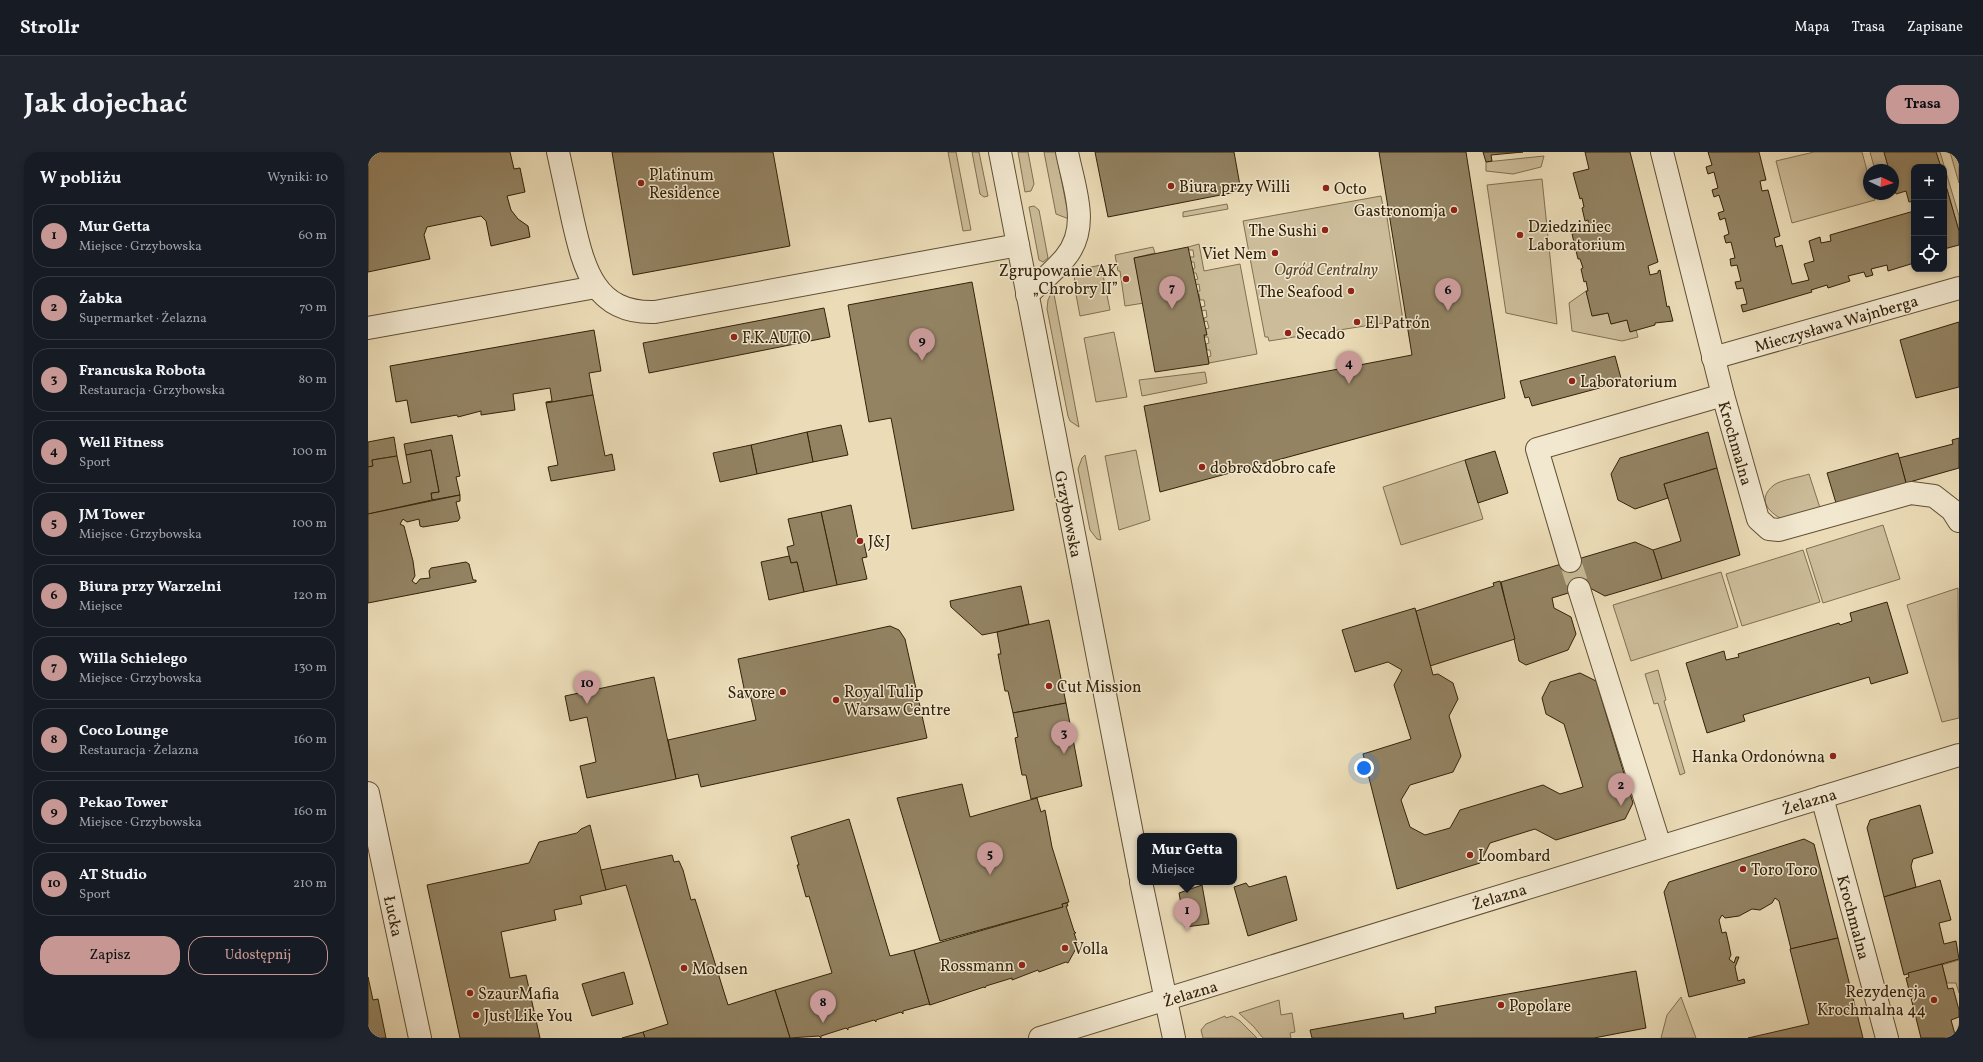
<!DOCTYPE html>
<html lang="pl">
<meta charset="utf-8">
<style>
:root{--surface:#171b24;--page:#20242c;--text:#f1f3f6;--muted:#9ea1a6;--line:#363941;--accent:#c59692}
body{margin:0;font-family:Vollkorn,serif;background:var(--page);color:var(--text)}
.controls{position:absolute;right:12px;top:12px;display:grid;overflow:hidden;border-radius:8px;box-shadow:0 2px 6px #0003}
.controls button{width:36px;height:36px;display:grid;place-items:center;padding:0;border:0;border-bottom:1px solid var(--line);background:var(--surface);color:var(--text);font:20px sans-serif}
.compass{position:absolute;left:1495px;top:12px;width:36px;height:36px;border-radius:50%;background:var(--surface);box-shadow:0 2px 6px #0003;rotate:94deg}
.you{position:absolute;left:996px;top:616px;width:14px;height:14px;margin:-10px;border:3px solid #fff;border-radius:50%;background:#1a73e8;box-shadow:0 0 0 6px #1a73e833}
.badge{display:grid;place-items:center;width:26px;height:26px;border-radius:50%;background:var(--accent);color:#111;font-size:13px;font-weight:700}
.pin{position:absolute;translate:-50% -33px;filter:drop-shadow(0 1px 2px #0008)}
.pin::after{content:'';position:absolute;top:21px;width:14px;height:12px;background:inherit;clip-path:polygon(0 0,100% 0,50% 100%)}
.popup{position:absolute;left:769px;top:681px;width:100px;height:52px;box-sizing:border-box;display:grid;place-content:center;border-radius:8px;background:var(--surface);filter:drop-shadow(0 1px 3px #0005);font-size:13px;white-space:nowrap;color:var(--muted)}
.popup b{font-size:15px;color:var(--text)}
.popup::after{content:'';position:absolute;left:50%;top:100%;margin-left:-8px;border:8px solid transparent;border-top-color:var(--surface)}
.list{margin:0;padding:0;list-style:none}
h2{display:flex;justify-content:space-between;align-items:center;height:52px;margin:0;padding:0 16px;font-size:17px}
h2 small{font-size:13px;font-weight:400;color:var(--muted)}
.list li{display:grid;grid-template-columns:26px 1fr auto;gap:12px;align-items:center;box-sizing:border-box;height:64px;margin:0 8px 8px;padding:0 8px;border:1px solid var(--line);border-radius:16px}
.list b{display:block;font-size:15px;white-space:nowrap}
.list p{margin:0;font-size:13px;white-space:nowrap;color:var(--muted)}
.list em{font-size:13px;font-style:normal;color:var(--muted)}
.actions{display:flex;gap:8px;padding:12px 16px}
.actions a{flex:1;padding:9px 0;border:1px solid var(--accent);border-radius:16px;text-align:center;font-size:14px;color:var(--accent)}
.actions .main{background:var(--accent);color:#111}
.icon{flex:none;width:22px;height:22px;fill:none;stroke:currentColor;stroke-width:2;stroke-linecap:round;stroke-linejoin:round}
.map{position:relative;flex:none;width:1591px;height:886px;overflow:hidden;border-radius:16px}
header{display:flex;align-items:center;gap:24px;box-sizing:border-box;height:56px;padding:0 20px;background:var(--surface);border-bottom:1px solid var(--line)}
header strong{font-size:19px}
nav{display:flex;gap:22px;margin-inline-start:auto;font-size:14px}
.intro{display:flex;align-items:center;justify-content:space-between;box-sizing:border-box;height:96px;padding:0 24px}
h1{margin:0;font-size:28px}
.button{padding:10px 18px;border-radius:16px;background:var(--accent);color:#111;font-size:14px;font-weight:700}
main{display:flex;gap:24px;padding:0 24px}
aside{flex:1;background:var(--surface);border-radius:16px;box-shadow:0 2px 6px #0003}
.map>svg:first-child{display:block}
.green{fill:#ccbc99;stroke:#806f51}
.building{fill:#938363;stroke:#332209}
.lines{fill:none;stroke-linecap:round;stroke-linejoin:round}
.minor-tunnel{stroke:#c6b794;stroke-width:22;stroke-dasharray:22 11;stroke-linecap:butt}
.minor-casing{stroke:#615034;stroke-width:24}
.minor{stroke:#f2e8d0;stroke-width:22}
.poi-dot{fill:#8f2418;stroke:#f2e8d0;stroke-width:1.5}
.labels{text-anchor:middle;stroke-width:3;stroke-linejoin:round;paint-order:stroke}
.poi-label{font-size:16px;fill:#332209;stroke:#f2e8d0;text-anchor:start}
.park-label{font-size:16px;font-style:italic;fill:#59482d;stroke:#f2e8d0}
.street-label{font-size:16px;fill:#332209;stroke:#f2e8d0}
</style>
<header>
<strong>Strollr</strong>
<nav><a>Mapa</a><a>Trasa</a><a>Zapisane</a></nav>
</header>
<div class="intro"><h1>Jak dojechać</h1><a class="button">Trasa</a></div>
<main>
<aside>
<h2>W pobliżu<small>Wyniki: 10</small></h2>
<ul class="list">
<li><span class="badge">1</span><div><b>Mur Getta</b><p>Miejsce · Grzybowska</p></div><em>60 m</em></li>
<li><span class="badge">2</span><div><b>Żabka</b><p>Supermarket · Żelazna</p></div><em>70 m</em></li>
<li><span class="badge">3</span><div><b>Francuska Robota</b><p>Restauracja · Grzybowska</p></div><em>80 m</em></li>
<li><span class="badge">4</span><div><b>Well Fitness</b><p>Sport</p></div><em>100 m</em></li>
<li><span class="badge">5</span><div><b>JM Tower</b><p>Miejsce · Grzybowska</p></div><em>100 m</em></li>
<li><span class="badge">6</span><div><b>Biura przy Warzelni</b><p>Miejsce</p></div><em>120 m</em></li>
<li><span class="badge">7</span><div><b>Willa Schielego</b><p>Miejsce · Grzybowska</p></div><em>130 m</em></li>
<li><span class="badge">8</span><div><b>Coco Lounge</b><p>Restauracja · Żelazna</p></div><em>160 m</em></li>
<li><span class="badge">9</span><div><b>Pekao Tower</b><p>Miejsce · Grzybowska</p></div><em>160 m</em></li>
<li><span class="badge">10</span><div><b>AT Studio</b><p>Sport</p></div><em>210 m</em></li>
</ul>
<div class="actions"><a class="main">Zapisz</a><a>Udostępnij</a></div>
</aside>
<div class="map">
<svg width="1591" height="886" viewBox="0 0 1591 886">
<rect width="100%" height="100%" fill="#ebdcb7"/>
<filter id="stains"><feTurbulence type="fractalNoise" baseFrequency=".005" numOctaves="4"/><feColorMatrix values="0 0 0 0 .2 0 0 0 0 .09 0 0 0 0 .02 0 0 0 .5 -.17"/></filter>
<radialGradient id="worn" r=".72"><stop offset=".6" stop-color="#630" stop-opacity="0"/><stop offset="1" stop-color="#630" stop-opacity=".3"/></radialGradient>
<g class="green">
<path d="M580,0H588L603,78L595,79Z"/>
<path d="M604,0H611L620,44L616,45L612,42Z"/>
<path d="M650,0H660L666,32L663,39L657,40Z"/>
<path d="M676,0H688L701,67L688,62Z"/>
<path d="M1446,0H1494L1501,26V42H1505L1507,48L1424,71L1408,9Z"/>
<path d="M1502,0H1516L1521,18H1507Z"/>
<path d="M1568,0H1572L1591,64V79L1576,27V15H1573Z"/>
<path d="M1582,0L1591,1V31Z"/>
<path d="M1176,4L1173,15L1145,22L1118,19V10Z"/>
<path d="M1174,27L1189,172L1138,161L1119,33Z"/>
<path d="M1013,44L1016,59H1018L1035,168L901,189L900,185H897L875,69Z"/>
<path d="M859,52L860,57L815,65V60Z"/>
<path d="M666,54L671,58L680,106L675,110L671,108L661,55Z"/>
<path d="M831,92L836,119L872,112L889,202L841,211L840,205L843,204L842,198H839L838,192L841,191L840,185H836V183H838L837,177L841,176L839,169L836,170V166L839,165L838,158L834,159L833,155L837,154L836,148H832L831,142H829L828,139H832L831,132L827,133L826,128L830,127L828,121H825V117L827,116L826,110H823L822,105H826L825,98H821L820,95Z"/>
<path d="M785,95L787,101L766,106L776,151L757,154L752,119H750L747,103Z"/>
<path d="M733,113L742,158L712,164L706,132L707,121L714,117Z"/>
<path d="M685,137L711,275L702,269L700,264L679,157L680,148Z"/>
<path d="M1218,139L1225,164L1240,161L1243,172L1259,168L1262,179L1268,178L1270,185L1254,189L1204,179L1201,151Z"/>
<path d="M746,180L759,245L728,250L716,186Z"/>
<path d="M837,220L839,231L774,244L771,228Z"/>
<path d="M768,298L782,368L751,378L737,304Z"/>
<path d="M717,303L733,388L729,387L722,378L710,317L714,306Z"/>
<path d="M1097,308L1115,367L1033,393L1015,335Z"/>
<path d="M1441,322L1453,359L1418,369C1402,362 1387,348 1406,333C1412,328 1433,325 1441,322Z"/>
<path d="M1515,373L1532,427L1455,451L1438,397Z"/>
<path d="M1435,398L1452,450L1374,474L1358,422Z"/>
<path d="M1353,420L1370,475L1263,509L1245,453Z"/>
<path d="M1590,436L1591,566L1574,570L1539,453Z"/>
<path d="M1290,518L1298,548L1296,549L1317,621L1312,623L1290,551L1286,552L1277,522Z"/>
<path d="M1591,808V841L1588,831H1579L1574,813Z"/>
<path d="M1313,845L1328,886H1293L1299,863Z"/>
<path d="M911,848L913,863L924,861L927,880L922,881L923,886H895L886,875L871,861Z"/>
<path d="M857,864L858,866L864,864L872,869L889,886H835L833,878L838,872Z"/>
</g>
<g class="building">
<path d="M0,0H142L146,17L152,16L157,40L139,44L143,58L150,67L160,74L162,85L123,94L118,69L113,64L59,75L56,83L62,107L0,120Z"/>
<path d="M244,0H405L422,94L265,123Z"/>
<path d="M727,0H866L873,39L740,65Z"/>
<path d="M1011,0H1098L1137,246L792,340L776,254L1044,203Z"/>
<path d="M1115,0H1155L1123,3L1124,9L1118,10Z"/>
<path d="M1217,0H1262L1290,110L1280,114L1282,123L1290,121V119L1292,118L1299,155L1301,154L1305,169L1287,171V173L1262,180L1259,168L1243,172L1240,161L1224,164L1218,139H1220L1218,129L1216,130L1213,117L1215,116L1212,107H1210L1204,82L1220,78L1221,75L1220,68L1217,69L1214,56L1216,55L1214,46L1212,47L1205,21L1221,17Z"/>
<path d="M1340,0H1391L1398,28L1392,29L1394,39L1400,38L1412,84L1406,86L1408,95L1414,93L1424,132L1441,128L1436,112L1446,109L1441,89L1452,85L1453,91L1463,89L1462,83L1546,59V111L1520,119L1519,113L1503,117L1505,123L1498,125L1496,120L1480,124L1482,129L1460,136L1459,133L1443,138L1444,140L1375,160L1373,153L1379,152L1375,136L1369,137L1367,130L1373,129L1369,113L1363,114L1362,107L1367,106L1363,90L1358,91L1356,84L1361,82L1357,66L1352,68L1350,61L1356,59L1351,43L1346,45L1344,38L1350,36L1346,20L1340,22L1338,15L1344,13Z"/>
<path d="M1516,0H1568L1573,15H1546V49L1541,50L1538,39L1528,42L1525,32V18H1521Z"/>
<path d="M1576,27L1591,79V93L1576,97Z"/>
<path d="M820,95L839,183H836L841,212L787,220L766,106Z"/>
<path d="M604,130L646,358L544,377L523,266L501,270L480,153Z"/>
<path d="M456,156L462,185L281,221L275,191Z"/>
<path d="M1591,170V235L1548,246L1532,188Z"/>
<path d="M226,178L233,219L221,221L225,243L178,251V250L184,249L182,236L145,242L147,258L113,263V259L90,265L89,263L43,271L39,248L28,250L22,214Z"/>
<path d="M1247,204L1254,230L1164,254L1161,245L1157,246L1152,229Z"/>
<path d="M1276,227L1278,234L1271,236L1269,229Z"/>
<path d="M225,243L237,304L244,302L247,318L183,329L180,315L190,313L178,251Z"/>
<path d="M473,273L480,303L445,310L439,280Z"/>
<path d="M439,280L445,310L389,322L383,293Z"/>
<path d="M1340,280L1349,316L1296,332L1300,346L1267,357L1250,348L1243,322L1252,306Z"/>
<path d="M84,283L92,324L88,325L92,343L64,348L63,341L71,340L63,298L38,303L36,292Z"/>
<path d="M26,285L29,304L4,308L5,314L0,315V290Z"/>
<path d="M1591,286V316L1538,331L1531,306L1585,292L1584,288Z"/>
<path d="M383,293L389,322L352,330L345,301Z"/>
<path d="M63,298L71,340L63,341L64,348L0,362V315L5,314L4,308L29,304L35,332L43,330L38,303Z"/>
<path d="M1127,299L1140,341L1110,351L1097,308Z"/>
<path d="M1530,301L1538,331L1468,351L1459,321Z"/>
<path d="M1349,316L1372,403L1294,427L1285,398L1313,389L1296,332Z"/>
<path d="M92,343V349L88,350L92,366L90,369L55,375L52,374L51,367L39,370L35,367L32,372L36,374L45,409L47,424L44,429L48,432L52,427L62,426L61,419L63,416L98,410L101,412L105,428H108V430L0,451V362Z"/>
<path d="M483,353L491,392L496,391L499,405L494,406L499,427L469,433L453,360Z"/>
<path d="M453,360L469,433L436,440L429,410L423,411L419,395L426,393L420,367Z"/>
<path d="M1267,390L1285,398L1294,427L1237,444L1220,435L1184,446L1186,456L1203,465L1208,482L1200,498L1158,513L1151,509L1133,430Z"/>
<path d="M421,404L423,411L429,410L436,440L401,448L393,410Z"/>
<path d="M1132,429L1147,487L1062,514L1048,459L1126,434L1125,431Z"/>
<path d="M653,434L661,472L629,480L614,483L583,455L582,449Z"/>
<path d="M1519,450L1540,521L1503,532L1501,525L1375,563L1377,569L1339,581L1318,511L1356,499L1358,508L1371,505L1370,502L1471,471L1472,473L1484,469L1482,461Z"/>
<path d="M1047,456L1065,523L1070,522L1085,531L1090,547L1081,564L1093,604L1085,620L1042,633L1033,648L1042,675L1057,683L1082,676L1092,658L1175,633L1192,642L1215,635L1196,572L1178,562L1174,546L1182,530L1212,521L1228,529L1265,651L1257,667L1188,688L1167,677L1122,691L1112,711L1029,737L995,602L1043,587L1026,533L1034,518L1020,510L987,520L974,478Z"/>
<path d="M681,468L698,551L645,561L640,539H637L630,502H633L629,480Z"/>
<path d="M522,474L531,478L537,487L559,586L333,635L330,622L308,627L300,588L388,568L383,546H378L370,507Z"/>
<path d="M286,525L308,627L219,646L212,614L228,610L219,565L202,569L197,544Z"/>
<path d="M698,551L714,634L663,647L658,623H654L647,586L650,585L645,561Z"/>
<path d="M594,632L602,665L669,646L673,660L677,658L684,695L701,750L694,752L695,755L572,789L529,646Z"/>
<path d="M1552,653L1565,701L1545,707L1543,714L1548,735L1516,745L1499,676L1502,668Z"/>
<path d="M481,667L522,804L546,798L562,853L560,852L535,859V862L533,860L508,868V870L506,868L480,876V878L478,876L453,884V886L451,884L422,886L407,838L464,821L441,744L438,745L429,713H431L423,685Z"/>
<path d="M222,673L238,738L212,744L214,752L186,758L188,768L133,780L142,826L158,823L172,886H92L59,733L161,711L171,690L209,681L213,677Z"/>
<path d="M1436,687L1446,692L1470,786L1423,797L1411,749L1407,746L1404,751L1392,758L1384,757L1371,764L1357,766L1354,763L1351,768L1354,781L1358,780L1361,793L1363,803L1361,807L1366,811L1368,805H1371L1367,815L1370,829L1376,827L1377,831L1321,845L1296,740L1301,730Z"/>
<path d="M304,703L306,710L311,709L315,718L323,748L327,747L360,853L407,838L422,886H277L275,880L300,872L258,733L238,738L233,718Z"/>
<path d="M918,724L929,768L880,784L866,735L878,731L881,735Z"/>
<path d="M1572,728L1583,768L1571,771L1576,792L1588,789L1591,807L1536,823L1516,745Z"/>
<path d="M834,733L841,772L817,775L811,741Z"/>
<path d="M699,751L700,754H698L706,779L708,781H706L710,793L700,811L698,810L671,820L670,818L644,828V826L618,834L617,836L616,835L562,853L546,798L695,755L694,752Z"/>
<path d="M1470,786L1495,886H1380L1441,872L1422,797Z"/>
<path d="M1574,812L1580,837L1585,836L1591,858V865L1583,868L1588,886H1553L1538,826L1541,825L1540,821Z"/>
<path d="M1268,819L1278,876L1226,886H944L942,878L1035,861L1036,867L1068,861L1067,855Z"/>
<path d="M256,820L265,852L224,864L214,832Z"/>
<path d="M0,825L5,848L10,847L18,886H0Z"/>
<path d="M275,880L277,886H254Z"/>
</g>
<g class="lines">
<path class="minor-tunnel" d="M1202,409L1211,437"/>
<g class="minor-casing">
<g id="minor">
<path d="M190,0C195,23 200,46 205,69C216,117 227,162 287,160L650,93"/>
<path d="M632,0L772,723"/>
<path d="M1294,0L1355,243L1390,367L1401,377L1411,378L1543,341L1566,344L1584,358L1591,369"/>
<path d="M659,143C672,131 686,119 697,106C723,75 706,36 699,0"/>
<path d="M0,176L228,135"/>
<path d="M1345,206L1591,136"/>
<path d="M1202,409L1169,297L1355,243"/>
<path d="M1211,437L1292,694"/>
<path d="M0,641L52,886"/>
<path d="M1454,645L1519,886"/>
<path d="M773,730L806,886"/>
<path d="M672,886L1591,603"/>
</g>
</g>
<use href="#minor" class="minor"/>
</g>
<g class="poi-dot">
<circle cx="273" cy="31" r="4"/>
<circle cx="803" cy="34" r="4"/>
<circle cx="958" cy="36" r="4"/>
<circle cx="1086" cy="58" r="4"/>
<circle cx="957" cy="78" r="4"/>
<circle cx="1152" cy="83" r="4"/>
<circle cx="907" cy="101" r="4"/>
<circle cx="758" cy="127" r="4"/>
<circle cx="983" cy="139" r="4"/>
<circle cx="989" cy="170" r="4"/>
<circle cx="920" cy="181" r="4"/>
<circle cx="366" cy="185" r="4"/>
<circle cx="1204" cy="229" r="4"/>
<circle cx="834" cy="315" r="4"/>
<circle cx="492" cy="389" r="4"/>
<circle cx="681" cy="534" r="4"/>
<circle cx="415" cy="540" r="4"/>
<circle cx="468" cy="548" r="4"/>
<circle cx="1465" cy="604" r="4"/>
<circle cx="1102" cy="703" r="4"/>
<circle cx="1375" cy="717" r="4"/>
<circle cx="697" cy="796" r="4"/>
<circle cx="654" cy="813" r="4"/>
<circle cx="316" cy="816" r="4"/>
<circle cx="102" cy="841" r="4"/>
<circle cx="1566" cy="848" r="4"/>
<circle cx="1133" cy="853" r="4"/>
<circle cx="108" cy="863" r="4"/>
</g>
<g class="labels">
<g class="poi-label">
<text x="281" y="28">Platinum<tspan x="281" dy="18">Residence</tspan></text>
<text x="811" y="40">Biura przy Willi</text>
<text x="966" y="42">Octo</text>
<text x="1078" y="64" text-anchor="end">Gastronomja</text>
<text x="1160" y="80">Dziedziniec<tspan x="1160" dy="18">Laboratorium</tspan></text>
<text x="949" y="84" text-anchor="end">The Sushi</text>
<text x="899" y="107" text-anchor="end">Viet Nem</text>
<text x="750" y="124" text-anchor="end">Zgrupowanie AK<tspan x="750" dy="18">„Chrobry II”</tspan></text>
<text x="975" y="145" text-anchor="end">The Seafood</text>
<text x="997" y="176">El Patrón</text>
<text x="928" y="187">Secado</text>
<text x="374" y="191">F.K.AUTO</text>
<text x="1212" y="235">Laboratorium</text>
<text x="842" y="321">dobro&amp;dobro cafe</text>
<text x="500" y="395">J&amp;J</text>
<text x="689" y="540">Cut Mission</text>
<text x="476" y="545">Royal Tulip<tspan x="476" dy="18">Warsaw Centre</tspan></text>
<text x="407" y="546" text-anchor="end">Savore</text>
<text x="1457" y="610" text-anchor="end">Hanka Ordonówna</text>
<text x="1110" y="709">Loombard</text>
<text x="1383" y="723">Toro Toro</text>
<text x="705" y="802">Volla</text>
<text x="646" y="819" text-anchor="end">Rossmann</text>
<text x="324" y="822">Modsen</text>
<text x="1558" y="845" text-anchor="end">Rezydencja<tspan x="1558" dy="18">Krochmalna 44</tspan></text>
<text x="110" y="847">SzaurMafia</text>
<text x="1141" y="859">Popolare</text>
<text x="116" y="869">Just Like You</text>
</g>
<g class="park-label">
<text x="958" y="123">Ogród Centralny</text>
</g>
<g class="street-label">
<text transform="translate(1468 171) rotate(-16)" y="6">Mieczysława Wajnberga</text>
<text transform="translate(1368 291) rotate(74)" y="6">Krochmalna</text>
<text transform="translate(701 362) rotate(79)" y="6">Grzybowska</text>
<text transform="translate(1441 649) rotate(-17)" y="6">Żelazna</text>
<text transform="translate(1131 744) rotate(-17)" y="6">Żelazna</text>
<text transform="translate(26 764) rotate(78)" y="6">Łucka</text>
<text transform="translate(1486 765) rotate(75)" y="6">Krochmalna</text>
<text transform="translate(822 841) rotate(-17)" y="6">Żelazna</text>
</g>
</g>
<rect width="100%" height="100%" filter="url(#stains)"/>
<rect width="100%" height="100%" fill="url(#worn)"/>
</svg>
<div class="controls">
<button>+</button>
<button>−</button>
<button><svg class="icon" aria-label="locate" viewBox="0 0 24 24"><circle cx="12" cy="12" r="6"/><path d="M12 2v4M12 18v4M2 12h4M18 12h4"/></svg></button>
</div>
<svg class="compass" viewBox="-18 -18 36 36"><path d="M0-13l5 13h-10z" fill="#e53935"/><path d="M0 13l5-13h-10z" fill="#9ea1a6"/></svg>
<div class="you"></div>
<div class="pin badge" style="left:819px;top:779px">1</div>
<div class="popup"><b>Mur Getta</b>Miejsce</div>
<div class="pin badge" style="left:1253px;top:654px">2</div>
<div class="pin badge" style="left:696px;top:602px">3</div>
<div class="pin badge" style="left:981px;top:232px">4</div>
<div class="pin badge" style="left:622px;top:723px">5</div>
<div class="pin badge" style="left:1080px;top:159px">6</div>
<div class="pin badge" style="left:804px;top:157px">7</div>
<div class="pin badge" style="left:455px;top:871px">8</div>
<div class="pin badge" style="left:554px;top:209px">9</div>
<div class="pin badge" style="left:219px;top:552px">10</div>
</div>
</main>
